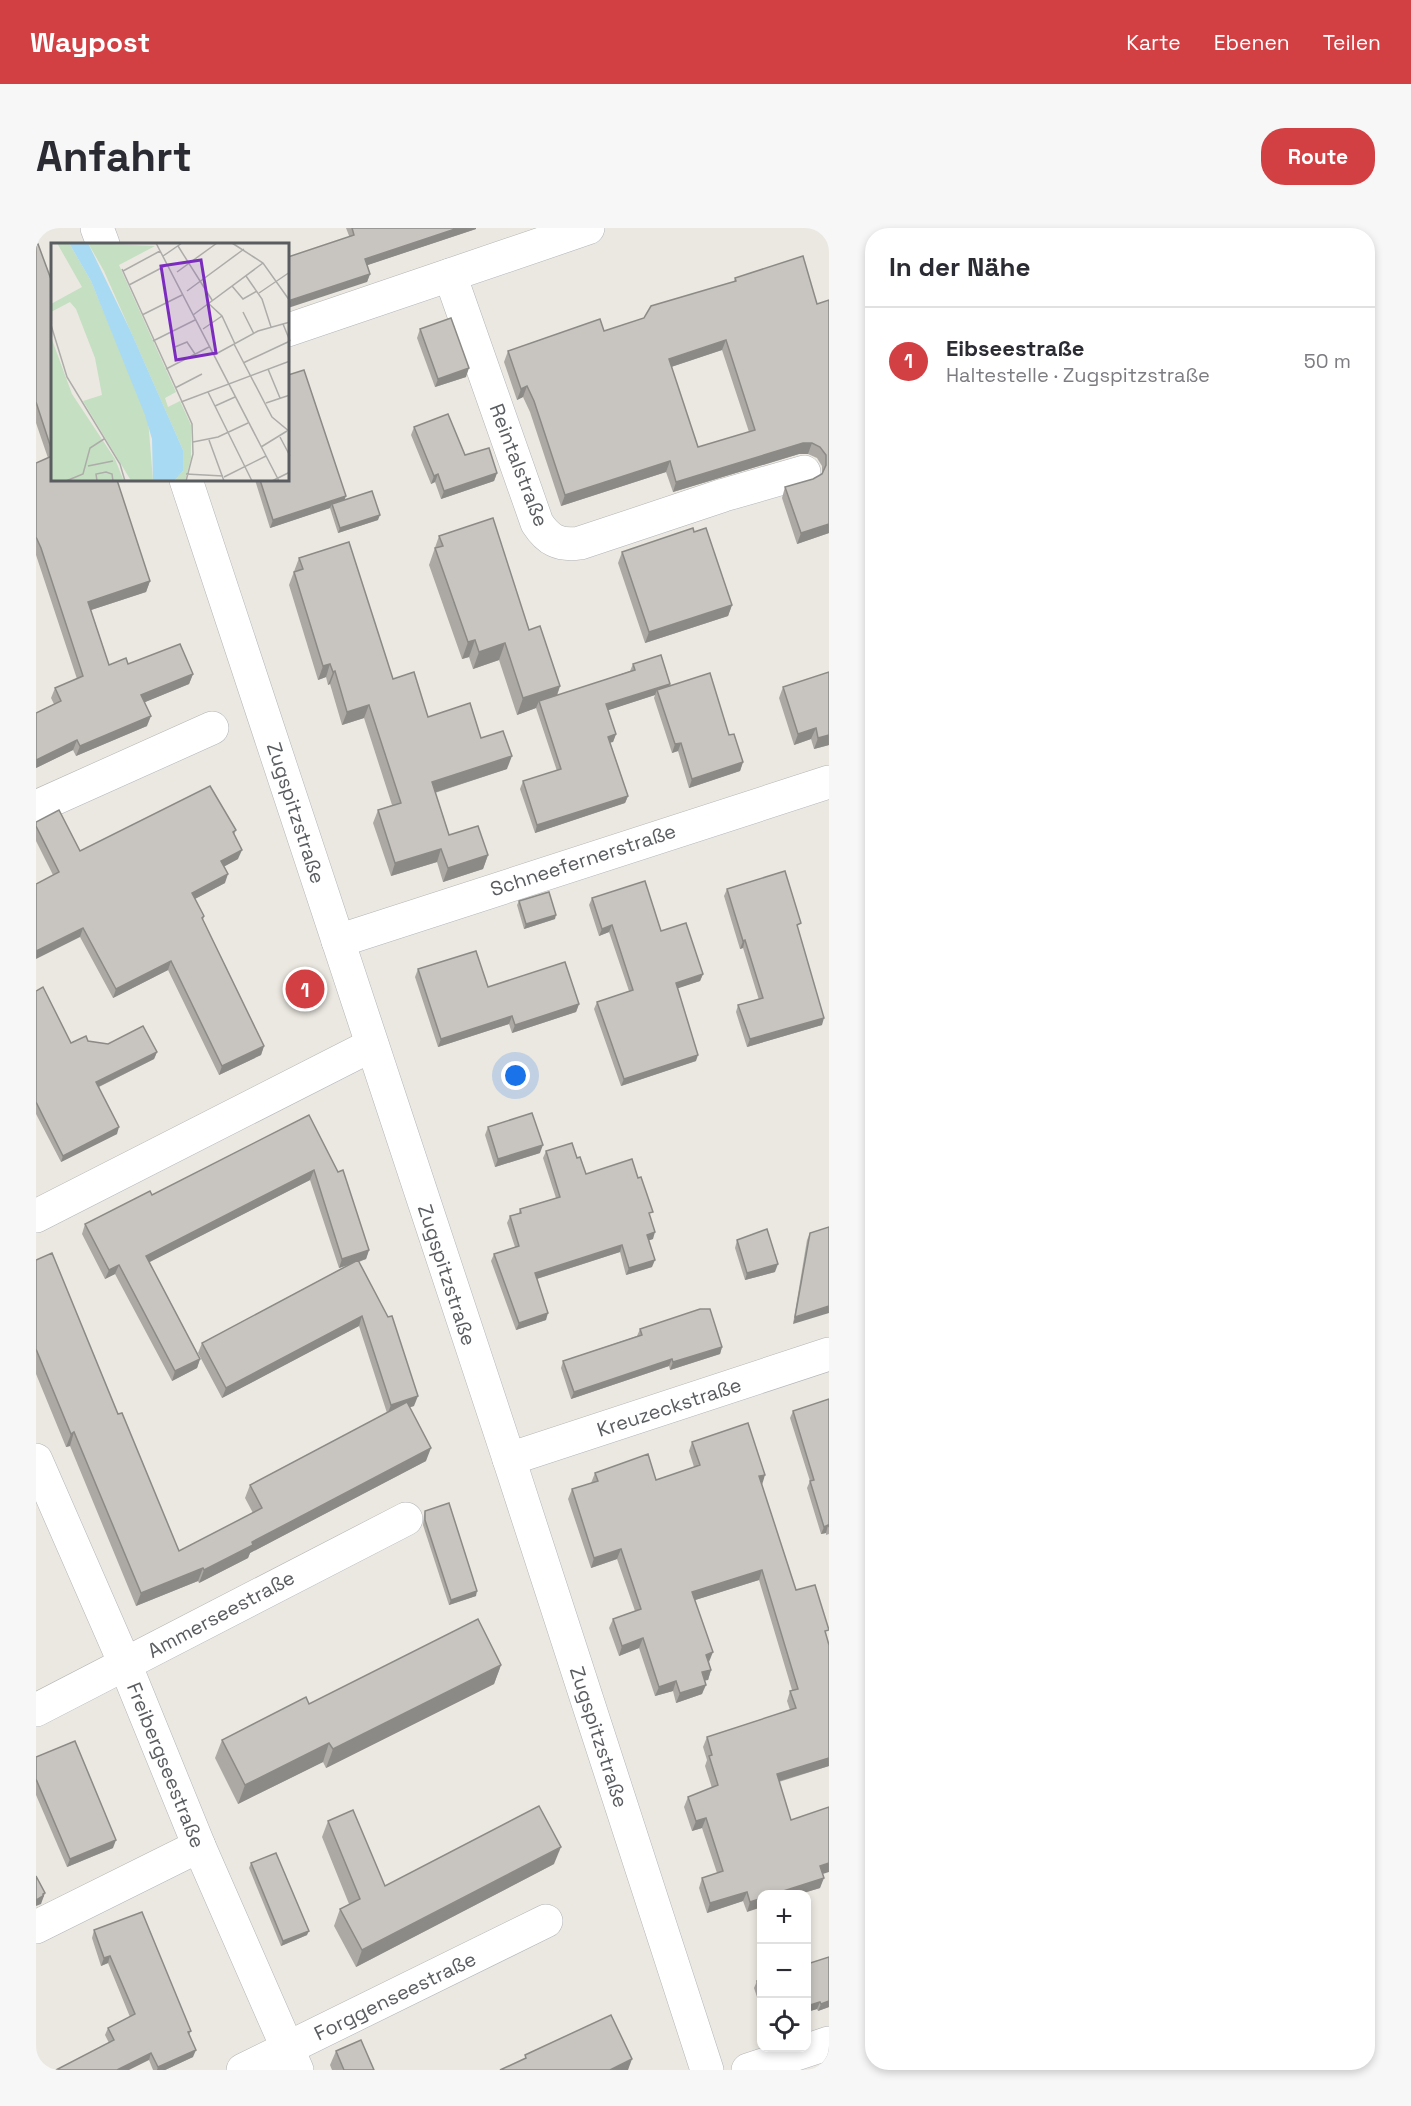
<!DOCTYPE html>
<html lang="de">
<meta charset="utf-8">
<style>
:root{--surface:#fff;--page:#f7f7f7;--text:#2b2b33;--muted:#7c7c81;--line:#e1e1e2;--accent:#d24044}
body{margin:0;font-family:"Space Grotesk",sans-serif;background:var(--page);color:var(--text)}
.controls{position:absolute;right:18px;bottom:18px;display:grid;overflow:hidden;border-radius:12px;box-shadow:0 3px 9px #0003}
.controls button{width:54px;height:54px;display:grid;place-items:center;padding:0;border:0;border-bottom:2px solid var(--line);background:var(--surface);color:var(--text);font:30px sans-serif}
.you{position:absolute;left:480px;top:848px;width:21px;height:21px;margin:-15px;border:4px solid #fff;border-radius:50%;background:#1a73e8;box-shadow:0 0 0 9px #1a73e833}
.badge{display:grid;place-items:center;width:39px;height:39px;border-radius:50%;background:var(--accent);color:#fff;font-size:20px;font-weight:700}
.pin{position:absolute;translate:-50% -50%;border:3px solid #fff;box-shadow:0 2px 6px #0006}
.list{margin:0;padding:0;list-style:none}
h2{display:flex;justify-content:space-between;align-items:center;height:78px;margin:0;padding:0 24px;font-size:26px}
h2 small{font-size:20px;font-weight:400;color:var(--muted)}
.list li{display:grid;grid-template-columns:39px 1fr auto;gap:18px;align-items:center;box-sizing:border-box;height:108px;padding:0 24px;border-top:2px solid var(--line)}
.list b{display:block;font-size:22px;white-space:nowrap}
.list p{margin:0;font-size:20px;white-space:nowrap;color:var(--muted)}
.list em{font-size:20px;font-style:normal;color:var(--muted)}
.icon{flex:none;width:33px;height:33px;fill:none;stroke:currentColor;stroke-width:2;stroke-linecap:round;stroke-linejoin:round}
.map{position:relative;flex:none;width:793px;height:1842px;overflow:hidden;border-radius:24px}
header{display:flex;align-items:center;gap:36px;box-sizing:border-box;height:84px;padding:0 30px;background:var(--accent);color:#fff}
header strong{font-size:28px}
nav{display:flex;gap:33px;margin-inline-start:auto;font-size:21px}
.intro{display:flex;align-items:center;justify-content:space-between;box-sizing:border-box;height:144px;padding:0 36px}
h1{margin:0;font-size:42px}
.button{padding:15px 27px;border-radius:24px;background:var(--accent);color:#fff;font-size:21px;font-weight:700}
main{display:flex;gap:36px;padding:0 36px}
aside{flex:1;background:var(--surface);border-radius:24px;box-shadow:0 3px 9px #0003}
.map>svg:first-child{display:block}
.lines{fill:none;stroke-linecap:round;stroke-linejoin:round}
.minor-casing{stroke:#b2b4b7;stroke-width:34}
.minor{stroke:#fff;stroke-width:33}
.wall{fill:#aca9a5;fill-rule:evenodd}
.shaded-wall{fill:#8c8a86}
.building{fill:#c8c5c0;stroke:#8c8a86;stroke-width:1.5;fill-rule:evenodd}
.labels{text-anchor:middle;stroke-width:4.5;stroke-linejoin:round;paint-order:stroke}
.street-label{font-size:20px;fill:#5a5d60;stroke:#fff}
.inset-road{fill:none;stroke:#adaca9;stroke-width:1.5}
.view{fill:#7b2cbf;fill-opacity:0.15;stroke:#7b2cbf;stroke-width:3}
.inset-edge{fill:none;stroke:#5a5d60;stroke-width:3}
</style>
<header>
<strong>Waypost</strong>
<nav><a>Karte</a><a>Ebenen</a><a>Teilen</a></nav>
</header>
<div class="intro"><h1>Anfahrt</h1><a class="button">Route</a></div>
<main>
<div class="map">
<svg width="793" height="1842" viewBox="0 0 793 1842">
<rect width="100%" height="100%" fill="#ebe8e1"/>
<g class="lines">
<g class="minor-casing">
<g id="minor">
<path d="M61,0L67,16"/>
<path d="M414,47L501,295C512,312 523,318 544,315L688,267L768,244"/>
<path d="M252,102L552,0"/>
<path d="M150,252L473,1231L671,1842"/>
<path d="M0,579L176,500"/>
<path d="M302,713L793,554"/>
<path d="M0,988L336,817"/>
<path d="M473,1231L793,1126"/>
<path d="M0,1232L89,1436L163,1618L261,1842"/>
<path d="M0,1482L370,1291"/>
<path d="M0,1699L163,1618"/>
<path d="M207,1842L510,1693"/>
<path d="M712,1842L793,1815"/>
</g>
</g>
<use href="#minor" class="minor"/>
</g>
<g class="wall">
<path d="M310,0H440V1L331,37L334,46L331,54Z"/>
<path d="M0,17L16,54V252L114,353L110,364L55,382L73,437L92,436L157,446L153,456L109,474L111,498L40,528L37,522L0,540V485L18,476L15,470L19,460L41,451L0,327V235L12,230L0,195Z"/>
<path d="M699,50L781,76L793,72V305L761,316L746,270L749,259L777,251L786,245V238L781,230L772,226H763L637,264L630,244L525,278L494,184L487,169L481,172L468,134L472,123L568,103L608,90L698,54ZM686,122L713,204L662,219L635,139Z"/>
<path d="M384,101L430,149L399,159L381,110Z"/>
<path d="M378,199L461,245L458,253L405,271L399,254L395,256L375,207Z"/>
<path d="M219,252H252L309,272L342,292L302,305L294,280L234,300Z"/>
<path d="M403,308L493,402L524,458L521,468L594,443L597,436L634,458L693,507L707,534L704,543L653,560L642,523L636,525L618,470L619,467L572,482L580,506L577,514H574L592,568L589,575L499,605L484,561L487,553L521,543L500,480L481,487L463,432L437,441L433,429L426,431L393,337Z"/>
<path d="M586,324L696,377L692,388L609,415L582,335Z"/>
<path d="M263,330L357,451L392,489L445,510L471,541L399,565L413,607L452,627L447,641L407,654L401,634L355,648L337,595L342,582L356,577L328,490L306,497L294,456L292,457L290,449L282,452L253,357Z"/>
<path d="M793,444V517L778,521L775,511L758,517L743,470L747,459Z"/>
<path d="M0,598L44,623L200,602L198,607L202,631L188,638L189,655L159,671L168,688L167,692L228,818L225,827L183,847L132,742L77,770L44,709L17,647L0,613Z"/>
<path d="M691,661L762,703L786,797L711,819L700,784L702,777L723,772L707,720L704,721L688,668Z"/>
<path d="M556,670L625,703L667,746L664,753L641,760L660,833L585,858L558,781L561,774L593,763L573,704L563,708L553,677Z"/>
<path d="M483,673L519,691L488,701L481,677Z"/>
<path d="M382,741L452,759L543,776L540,784L476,805L473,796L402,819L379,749Z"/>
<path d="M0,763L35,815L52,813L121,824L118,831L63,859L81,906L25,934L0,886Z"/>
<path d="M273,887L333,1022L330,1031L323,1034L378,1178L373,1179L390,1233L214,1325L212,1330L163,1355L162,1353L100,1378L34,1218L30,1219L0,1146V1032L82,1186L143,1323L217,1285L209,1270L214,1257L351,1185L323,1098L186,1170L162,1125L166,1115L312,1037L303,1040L274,952L113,1034L164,1131L161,1140L136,1153L79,1046L69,1051L46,1006L49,996L116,967Z"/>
<path d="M452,899L504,925L459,939L449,907Z"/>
<path d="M510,923L541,930L550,946L615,989L617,1011L613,1012L616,1039L590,1047L584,1024L501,1051L510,1092L480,1102L455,1033L458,1026L479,1019L471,995L474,988L483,985L484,981L520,970L507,930Z"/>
<path d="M793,999L757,1096L771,1012L774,1005Z"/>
<path d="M701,1012L739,1044L709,1052L699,1020Z"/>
<path d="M604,1101L686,1119L684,1126L634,1142L633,1138L535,1171L525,1140L527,1133L601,1108Z"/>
<path d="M793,1171V1306L790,1307V1305L785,1306L771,1260L774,1253L754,1190L757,1183Z"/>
<path d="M656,1214L726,1257L760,1362L790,1409L793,1538L743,1554L755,1592L786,1646L784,1660L764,1666H726L711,1684L707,1673L671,1685L663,1660L666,1650L681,1645L666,1600L656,1603L648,1579L652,1569L676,1560L669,1538L671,1532L667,1519L671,1509L754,1482L751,1473L754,1463L756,1462L723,1352L659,1372L673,1434L675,1442L672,1452H669L666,1466L640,1475L637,1463L619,1468L603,1420L583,1428L573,1400L577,1391L599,1383L581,1331L555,1340L532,1271L536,1261L555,1255L559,1245L620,1252L658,1239L653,1223Z"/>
<path d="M389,1283L440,1368L413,1377L387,1297L388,1287Z"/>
<path d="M465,1437L458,1456L290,1540L287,1534L202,1576L179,1530L186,1512L273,1476Z"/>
<path d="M0,1529L77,1620L31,1639L0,1567Z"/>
<path d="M292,1593L349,1658L518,1636L320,1739L298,1698L304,1681L313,1676L286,1609Z"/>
<path d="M215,1635L271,1707L245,1718L213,1640Z"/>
<path d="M58,1702L155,1803L153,1807L157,1829L129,1842H117L113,1832L73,1815L69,1807L72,1800L94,1789L72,1735L65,1738L56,1710Z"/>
<path d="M793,1729V1779L782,1783L781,1781L771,1784V1736Z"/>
<path d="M726,1751V1784L718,1760L721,1753Z"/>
<path d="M300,1823L338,1842H296L294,1837Z"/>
</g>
<g class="shaded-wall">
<path d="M422,0H440V1L326,39L329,31Z"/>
<path d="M334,46L331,54L252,80V73Z"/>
<path d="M690,112L686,122L629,141L633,131Z"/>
<path d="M433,140L430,149L399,159L402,151Z"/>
<path d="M491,158L487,169L481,172L485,161Z"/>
<path d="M767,215H776L772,226H763L637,264L640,254Z"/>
<path d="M634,233L630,244L525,278L529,267Z"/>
<path d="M461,245L458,253L405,271L408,263Z"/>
<path d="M402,246L399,254L395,256L398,248Z"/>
<path d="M310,268L307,276H296L294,280L234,300L237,292Z"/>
<path d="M344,287L342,292L302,305L304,300Z"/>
<path d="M793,296V305L761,316L765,305Z"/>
<path d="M114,353L110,364L49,384L52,374Z"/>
<path d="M696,377L692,388L609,415L613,404Z"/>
<path d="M439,412L433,429L426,431L432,414Z"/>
<path d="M469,415L463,432L437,441L443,424Z"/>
<path d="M294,436L290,449L282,452L287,438Z"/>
<path d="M299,443L294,456L292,457L297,444Z"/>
<path d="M157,446L153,456L102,477L105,467Z"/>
<path d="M634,456L632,463L621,462L619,467L567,484L570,476Z"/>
<path d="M524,458L518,475L503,473L500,480L481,487L487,470Z"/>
<path d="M333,477L328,490L306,497L311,484Z"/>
<path d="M115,488L111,498L40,528L44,518Z"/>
<path d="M780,500L775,511L758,517L762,506Z"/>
<path d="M580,506L577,514L569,516L572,509Z"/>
<path d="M793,507V517L778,521L782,510Z"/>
<path d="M41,512L37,522L0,540V532Z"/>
<path d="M645,515L642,523L636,525L639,516Z"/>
<path d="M476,528L471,541L391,567L396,554Z"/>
<path d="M707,534L704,543L653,560L656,551Z"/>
<path d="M592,568L589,575L499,605L501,597Z"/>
<path d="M405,621L401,634L355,648L359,635Z"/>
<path d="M206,622L202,631L182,642L185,633Z"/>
<path d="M452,627L447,641L407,654L412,640Z"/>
<path d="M192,646L189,655L153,674L156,665Z"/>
<path d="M520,687L519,691L488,701L490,696Z"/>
<path d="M576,697L573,704L563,708L566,701Z"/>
<path d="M47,700L44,709L0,731V723Z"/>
<path d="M709,712L707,720L704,721L707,713Z"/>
<path d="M135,733L132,742L77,770L80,761Z"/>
<path d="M667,746L664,753L637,762L640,755Z"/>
<path d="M543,776L540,784L476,805L479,797Z"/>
<path d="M476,788L473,796L402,819L405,811Z"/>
<path d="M788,790L786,797L711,819L714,811Z"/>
<path d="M228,818L225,827L183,847L186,838Z"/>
<path d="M121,824L118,831L58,861L60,854Z"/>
<path d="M662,827L660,833L585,858L588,851Z"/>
<path d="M83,899L81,906L25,934L27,928Z"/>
<path d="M507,917L504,925L459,939L462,931Z"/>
<path d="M278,942L274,952L106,1038L110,1028Z"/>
<path d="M619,1004L617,1011L608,1014L611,1007Z"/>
<path d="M586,1017L584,1024L497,1052L499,1045Z"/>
<path d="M333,1022L330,1031L303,1040L306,1031Z"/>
<path d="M619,1032L616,1039L590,1047L593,1040Z"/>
<path d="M742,1036L739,1044L709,1052L711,1045Z"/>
<path d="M83,1037L79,1046L69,1051L73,1042Z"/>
<path d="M793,1078V1085L757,1096L759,1089Z"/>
<path d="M512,1085L510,1092L480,1102L483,1095Z"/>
<path d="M326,1088L323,1098L186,1170L190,1160Z"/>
<path d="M686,1119L684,1126L634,1142L637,1134Z"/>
<path d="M164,1131L161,1140L136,1153L139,1143Z"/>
<path d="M636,1131L633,1138L535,1171L538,1164Z"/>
<path d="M382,1168L378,1178L351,1187L355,1177Z"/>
<path d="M38,1204L34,1218L30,1219L35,1206Z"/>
<path d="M395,1220L390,1233L214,1325L212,1330L163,1355L168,1342L216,1314Z"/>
<path d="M729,1247L726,1257L723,1248Z"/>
<path d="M792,1297L790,1305L785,1306L788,1299Z"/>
<path d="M585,1321L581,1331L555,1340L558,1330Z"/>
<path d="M167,1340L162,1353L100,1378L105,1365Z"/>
<path d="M726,1342L723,1352L653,1374L656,1364Z"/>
<path d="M441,1363L440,1368L413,1377L415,1372Z"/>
<path d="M607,1410L603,1420L583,1428L586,1418Z"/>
<path d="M677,1424L673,1434L667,1437L670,1427Z"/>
<path d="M465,1437L458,1456L290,1540L297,1521Z"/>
<path d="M675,1442L672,1452L662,1454L666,1444Z"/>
<path d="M640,1453L637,1463L619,1468L623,1459Z"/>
<path d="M670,1457L666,1466L640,1475L644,1465Z"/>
<path d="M293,1515L287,1534L202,1576L209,1557Z"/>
<path d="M793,1530V1538L737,1555L741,1546Z"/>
<path d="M670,1590L666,1600L656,1603L660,1593Z"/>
<path d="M80,1612L77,1620L31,1639L34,1631Z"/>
<path d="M525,1619L518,1636L320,1739L326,1722Z"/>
<path d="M793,1635V1644L780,1648L784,1638Z"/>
<path d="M788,1650L784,1660L764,1666H738Z"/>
<path d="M711,1664L707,1673L671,1685L674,1675Z"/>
<path d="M9,1665L5,1676L0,1678V1672Z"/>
<path d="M726,1670V1679L711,1684L714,1674Z"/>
<path d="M273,1703L271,1707L245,1718L247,1713Z"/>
<path d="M74,1728L72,1735L65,1738L68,1730Z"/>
<path d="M793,1773V1779L782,1783L785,1776Z"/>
<path d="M784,1774L781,1781L771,1784V1778Z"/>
<path d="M160,1822L157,1829L129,1842H121L122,1839Z"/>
<path d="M115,1825L113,1832L93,1842H81Z"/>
<path d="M596,1831L592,1842H574Z"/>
</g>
<g class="building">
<path d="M316,0H422L329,31L334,46L252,73V29L318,7Z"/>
<path d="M2,16L16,54V223L0,174V17Z"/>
<path d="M767,28L781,76L793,72V296L765,305L749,259L777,251L786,246L790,237V227L784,219L776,215H767L640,254L634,233L529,267L498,173L491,158L485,161L472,123L564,91L568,103L608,90L615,78L700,53L699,50ZM690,112L719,202L662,219L633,131Z"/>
<path d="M415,90L433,140L402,151L384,101Z"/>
<path d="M268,142L310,268L237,292L224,252H252V147Z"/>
<path d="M412,186L429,227L453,220L461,245L408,263L402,246L398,248L378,199Z"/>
<path d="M16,228V252H81L114,353L52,374L73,437L90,430L92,436L144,416L157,446L105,467L115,488L44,518L41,512L0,532V485L25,473L19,460L47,448L5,320L0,309V235Z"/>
<path d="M336,263L344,287L304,300L296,276Z"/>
<path d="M457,290L493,402L504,398L524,458L487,470L469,415L443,424L439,412L432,414L399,320L407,318L403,308Z"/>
<path d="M657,300L658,304L670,300L696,377L613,404L586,324Z"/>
<path d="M313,314L357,451L378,444L392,489L434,475L445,510L467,503L476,528L396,554L413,607L442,598L452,627L412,640L405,621L359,635L342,582L365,575L333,477L311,484L299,443L297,444L294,436L287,438L258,344L267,341L263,330Z"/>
<path d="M625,427L634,456L570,476L580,506L572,509L592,568L501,597L487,553L525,541L503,473L599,442L597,436Z"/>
<path d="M793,444V507L782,510L780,500L762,506L747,459Z"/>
<path d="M674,445L693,507L698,506L707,534L656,551L645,515L639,516L621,462Z"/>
<path d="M174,558L200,602L197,604L206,622L185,633L192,646L156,665L168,688L166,690L228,818L186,838L135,733L80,761L47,700L0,723V656L23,644L0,598V594L23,582L44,623Z"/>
<path d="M749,643L765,695L761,697L788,790L714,811L702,777L727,770L709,712L707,713L691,661Z"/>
<path d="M609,653L625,703L650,695L667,746L640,755L662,827L588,851L561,774L597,762L576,697L566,701L556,670Z"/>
<path d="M513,664L520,687L490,696L483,673Z"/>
<path d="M440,723L452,759L529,734L543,776L479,797L476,788L405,811L382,741Z"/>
<path d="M7,759L35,815L50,808L52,813L72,816L107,798L121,824L60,854L83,899L27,928L0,874V763Z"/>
<path d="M496,885L507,917L462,931L452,899Z"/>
<path d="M273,887L302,944L307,942L333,1022L306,1031L278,942L110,1028L164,1131L139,1143L83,1037L73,1042L49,996L114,963L116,967Z"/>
<path d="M536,915L541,930L544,929L550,946L596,931L602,950L605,949L617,984L613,985L619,1004L611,1007L619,1032L593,1040L586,1017L499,1045L512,1085L483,1095L458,1026L483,1018L474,988L485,985L484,981L524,969L510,923Z"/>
<path d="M793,999V1078L759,1089L774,1005Z"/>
<path d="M731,1001L742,1036L711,1045L701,1012Z"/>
<path d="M16,1025L82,1186L86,1185L143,1323L226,1280L214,1257L371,1174L395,1220L216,1314L217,1317L168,1342L167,1340L105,1365L38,1204L35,1206L0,1121V1032Z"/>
<path d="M322,1032L352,1089L356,1088L382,1168L355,1177L326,1088L190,1160L166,1115Z"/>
<path d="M664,1081H674L686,1119L637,1134L636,1131L538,1164L527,1133L606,1107L604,1101Z"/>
<path d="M793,1171V1299L792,1297L788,1299L774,1253L778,1252L757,1183Z"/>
<path d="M712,1195L729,1247L723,1248L760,1362L779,1357L793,1402L789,1403L793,1417V1530L741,1546L755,1592L793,1579V1635L784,1638L788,1650L738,1666H726V1670L714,1674L711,1664L674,1675L666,1650L687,1643L670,1590L660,1593L652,1569L682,1557L673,1528L676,1527L671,1509L760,1480L754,1463L762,1461L726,1342L656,1364L677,1424L670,1427L675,1442L666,1444L670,1457L644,1465L640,1453L623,1459L607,1410L586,1418L577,1391L605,1381L585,1321L558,1330L536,1261L562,1253L559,1245L612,1226L620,1252L664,1237L656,1214Z"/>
<path d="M413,1275L441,1363L415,1372L389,1292V1283Z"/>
<path d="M442,1391L465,1437L297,1521L293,1515L209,1557L186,1512L270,1469L273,1476Z"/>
<path d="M39,1513L80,1612L34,1631L0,1551V1529Z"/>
<path d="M503,1578L525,1619L326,1722L304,1681L324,1671L292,1593L317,1582L349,1658Z"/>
<path d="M240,1625L273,1703L247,1713L215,1635Z"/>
<path d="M0,1648L9,1665L7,1666V1668L0,1672Z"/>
<path d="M106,1684L155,1803L152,1804L160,1822L122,1839L115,1825L81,1842H20L78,1812L72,1800L99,1786L74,1728L68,1730L58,1702Z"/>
<path d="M793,1729V1773L785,1776L784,1774L771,1778V1736Z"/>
<path d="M726,1751V1768L721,1753Z"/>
<path d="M575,1787L596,1831L574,1842H464L490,1830L489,1827Z"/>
<path d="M325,1812L338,1842H308L300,1823Z"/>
</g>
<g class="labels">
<g class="street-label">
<text transform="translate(483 237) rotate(69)" y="7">Reintalstraße</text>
<text transform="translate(260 585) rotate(72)" y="7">Zugspitzstraße</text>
<text transform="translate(547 632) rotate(-18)" y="7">Schneefernerstraße</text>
<text transform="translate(411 1047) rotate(72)" y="7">Zugspitzstraße</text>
<text transform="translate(633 1179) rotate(-18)" y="7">Kreuzeckstraße</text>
<text transform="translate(185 1386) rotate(-28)" y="7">Ammerseestraße</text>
<text transform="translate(563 1509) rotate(72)" y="7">Zugspitzstraße</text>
<text transform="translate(130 1537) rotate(68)" y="7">Freibergseestraße</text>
<text transform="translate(359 1768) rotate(-26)" y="7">Forggenseestraße</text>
</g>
</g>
<g transform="translate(15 15)">
<rect width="238" height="238" fill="#ebe8e1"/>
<path d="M6,0H18L40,38L97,176L102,238H0V94L21,151L64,216L72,236H79L32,158L51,152L44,115L25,66L19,59L0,69V61L31,44ZM37,0L104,3L68,22L125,149L114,155L117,164L129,158L140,182V215L134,238H123L132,228V207L53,28Z" fill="#c4dfc1"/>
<path d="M18,0H37L80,89L132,207V228L123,238H102L101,196L94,172L40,38Z" fill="#a9daf3"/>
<path class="inset-road" d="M105,0L228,238M181,0L212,20L239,58M127,3L161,57M112,13L131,0M71,26L141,181L142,211L135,238M72,28L109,8M126,29L166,0M195,33L211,56L220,84M78,42L116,22M181,43L192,56L206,48M136,48L193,6M208,50L239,29M157,60L171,73L184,101M192,69L203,91M91,72L131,52M142,72L212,20M232,81L239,98M0,82L16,134L69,221L74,238M152,86L171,73M102,98L144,77M183,101L221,174L239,189M124,104L136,99L144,111M163,112L207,88L239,79M192,120L239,98M115,126L158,104M217,126L229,155M124,145L151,131M157,149L201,238M130,159L239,118M215,160L239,152M164,163L184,154M229,194L239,213M158,197L173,238M142,199L167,194L197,180M210,204L236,188M37,223L62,218M135,231L172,233M173,234L215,213M15,238L32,231L39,205L53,196M46,238L45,231L55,229L61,231L62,238M221,238L239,229"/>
<path class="view" d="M150,17L165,110L125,117L110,23Z"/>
<rect width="238" height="238" class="inset-edge"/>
</g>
</svg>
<div class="controls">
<button>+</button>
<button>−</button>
<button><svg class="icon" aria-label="locate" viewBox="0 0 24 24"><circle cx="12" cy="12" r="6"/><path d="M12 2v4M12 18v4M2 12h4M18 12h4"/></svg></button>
</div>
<div class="you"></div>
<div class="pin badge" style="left:269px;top:761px">1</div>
</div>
<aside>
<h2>In der Nähe<small></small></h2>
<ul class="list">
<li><span class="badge">1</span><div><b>Eibseestraße</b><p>Haltestelle · Zugspitzstraße</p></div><em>50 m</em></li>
</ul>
</aside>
</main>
